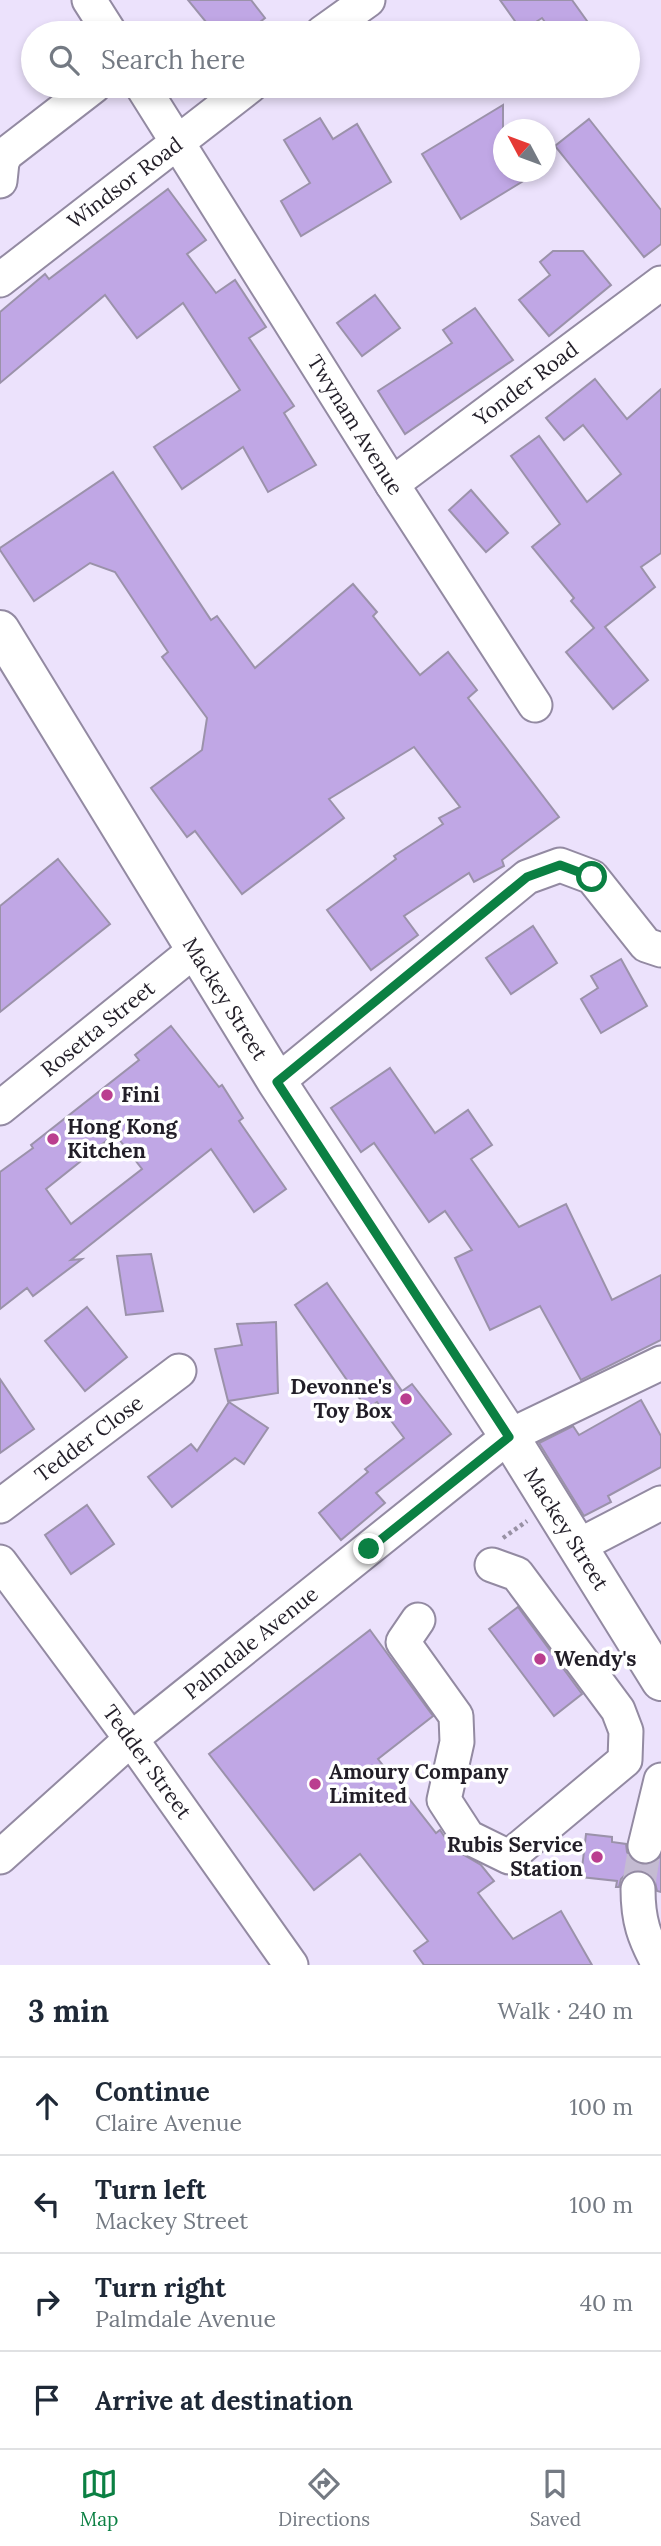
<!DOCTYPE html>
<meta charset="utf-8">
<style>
:root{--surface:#fff;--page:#f6f6f7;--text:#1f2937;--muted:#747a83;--line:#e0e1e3;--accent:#0b8043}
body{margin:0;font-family:Lora,serif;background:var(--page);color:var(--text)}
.compass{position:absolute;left:493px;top:119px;width:63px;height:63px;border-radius:50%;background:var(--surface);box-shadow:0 4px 10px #0003;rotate:311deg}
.stop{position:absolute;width:21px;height:21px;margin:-16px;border:5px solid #0b8043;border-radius:50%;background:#fff}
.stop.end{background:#0b8043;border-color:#fff;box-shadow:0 2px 7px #0008}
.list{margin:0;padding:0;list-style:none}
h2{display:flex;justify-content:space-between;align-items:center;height:91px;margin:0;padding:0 28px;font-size:30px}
h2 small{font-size:23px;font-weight:400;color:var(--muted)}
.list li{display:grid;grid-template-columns:46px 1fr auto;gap:21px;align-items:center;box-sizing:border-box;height:98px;padding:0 28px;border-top:2px solid var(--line)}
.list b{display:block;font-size:26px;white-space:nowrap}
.list p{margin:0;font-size:23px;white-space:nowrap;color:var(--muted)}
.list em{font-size:23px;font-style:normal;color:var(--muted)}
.icon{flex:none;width:38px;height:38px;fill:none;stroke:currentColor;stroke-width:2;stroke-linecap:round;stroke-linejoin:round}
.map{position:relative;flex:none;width:661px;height:1965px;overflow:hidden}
.search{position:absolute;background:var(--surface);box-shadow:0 4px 10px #0003;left:21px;right:21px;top:21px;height:77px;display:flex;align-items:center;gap:18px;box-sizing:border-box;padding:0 24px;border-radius:38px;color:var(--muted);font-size:26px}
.sheet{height:483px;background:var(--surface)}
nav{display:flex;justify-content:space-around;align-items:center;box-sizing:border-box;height:98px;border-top:2px solid var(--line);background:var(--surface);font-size:19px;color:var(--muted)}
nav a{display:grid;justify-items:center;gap:4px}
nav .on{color:var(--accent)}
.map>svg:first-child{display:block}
.building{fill:#c0a7e5;stroke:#9b92aa;stroke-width:2;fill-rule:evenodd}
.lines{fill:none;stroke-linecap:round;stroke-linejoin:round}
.minor-tunnel{stroke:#c4bbd2;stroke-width:33;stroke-dasharray:33 17;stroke-linecap:butt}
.minor-casing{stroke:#938aa2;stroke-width:37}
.major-casing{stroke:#938aa2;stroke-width:42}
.path{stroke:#9891a4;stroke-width:4.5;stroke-dasharray:3.5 3.5;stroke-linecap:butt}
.minor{stroke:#fff;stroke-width:33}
.major{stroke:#fff;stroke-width:38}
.route{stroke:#0b8043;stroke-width:9}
.poi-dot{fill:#ba3e8f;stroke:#fff;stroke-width:2.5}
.labels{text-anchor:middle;stroke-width:7;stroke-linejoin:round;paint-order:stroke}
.street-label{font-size:21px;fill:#221e28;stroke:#fff}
.poi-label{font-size:21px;font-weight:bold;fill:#221e28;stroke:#fff;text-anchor:start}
</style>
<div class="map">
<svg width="661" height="1965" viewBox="0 0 661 1965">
<rect width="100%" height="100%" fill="#ece2fc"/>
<g class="building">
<path d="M188,0H251L265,18L246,33H215Z"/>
<path d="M500,0H572L587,21L569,33H553L542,18L522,31Z"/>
<path d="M503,105V172H538L461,219L422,154Z"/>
<path d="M320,118L333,139L357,124L391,182L301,236L281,201L310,183L284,140Z"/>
<path d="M589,119L661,210V244L644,257L555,146Z"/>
<path d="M168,189L206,240L187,254L216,293L235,280L266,327L249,338L294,406L284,413L316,465L268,492L243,447L182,489L154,447L240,390L183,303L137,338L105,295L0,383V312L45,274L49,279Z"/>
<path d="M553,251H583L611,285L549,336L519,300L550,275L540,262Z"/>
<path d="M375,295L400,328L362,356L337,323Z"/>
<path d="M475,308L513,360L405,434L378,391L452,343L443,330Z"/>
<path d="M595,379L627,419L661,389V553L641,567L655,587L605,627L648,680L613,709L566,652L594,628L571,601L574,598L532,547L560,524L511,456L539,436L587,502L621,474L583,425L564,440L546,418Z"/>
<path d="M113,472L211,620L217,616L255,668L353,584L377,612L373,616L420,675L448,652L477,690L468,698L559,817L502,860L504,866L474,882L469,873L404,916L418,935L371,970L327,910L396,859L394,856L443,824L439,818L460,807L414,747L329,799L344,818L242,894L195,831L187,837L151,788L202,750L207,718L162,657L168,652L115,572L90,563L34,601L0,550V548Z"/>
<path d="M471,490L508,533L486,552L449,510Z"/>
<path d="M58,859L110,924L0,1012V906Z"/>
<path d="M533,926L557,963L511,994L486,958Z"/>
<path d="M621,959L647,1006L601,1033L581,999L598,988L591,976Z"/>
<path d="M171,1026L219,1087L222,1085L243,1118L239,1121L286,1189L254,1212L211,1149L71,1260L82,1259L33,1296L27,1288L0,1309V1172L33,1148L31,1145L139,1060L135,1055ZM115,1134L142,1169L71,1224L46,1189Z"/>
<path d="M390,1068L435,1133L468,1110L492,1145L471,1159L519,1227L566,1204L612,1300L661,1275V1340L581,1380L540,1306L490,1330L455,1258L472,1250L445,1211L429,1222L374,1143L361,1152L331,1108Z"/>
<path d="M151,1254L163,1311L126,1315L117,1256Z"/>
<path d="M327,1283L402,1391L412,1384L451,1434L376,1493L385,1503L341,1540L319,1513L368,1472L365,1469L404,1438L377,1402L367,1409L295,1305Z"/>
<path d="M87,1307L127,1357L85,1391L45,1341Z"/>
<path d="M276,1322L278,1393L228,1401L215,1349L242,1345L237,1324Z"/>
<path d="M0,1379L34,1429L0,1453Z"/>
<path d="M641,1400L661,1436V1467L608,1496L611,1502L584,1516L539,1443L573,1426L579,1435Z"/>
<path d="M229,1402L268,1428L244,1464L235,1458L172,1507L148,1477L191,1444L197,1451Z"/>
<path d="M87,1505L114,1544L71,1574L45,1535Z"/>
<path d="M518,1607L582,1694L554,1716L489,1629Z"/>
<path d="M370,1630L433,1716L378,1759L436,1833L440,1830L452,1848L481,1865L494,1881L478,1893L513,1939L561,1911L592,1965H424L414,1951L428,1941L360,1854L314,1890L209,1754Z"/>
<path d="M586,1834L612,1837V1842L626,1844L627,1852L631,1859L640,1864H651L661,1856V1892L657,1891L654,1878L647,1872L638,1870L627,1873L621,1879L619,1887H616L617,1881L581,1877Z"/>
</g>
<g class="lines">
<path class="minor-tunnel" d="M638,1889L645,1846"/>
<g class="minor-casing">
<g id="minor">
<path d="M89,0L110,33"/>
<path d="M322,33L368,0"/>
<path d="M142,86L392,484L535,705"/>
<path d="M0,181L2,162L6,154L94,86"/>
<path d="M0,280L250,86"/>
<path d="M392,484L661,283"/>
<path d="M277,1082L527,877L560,865L592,877L646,945L661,950"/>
<path d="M0,1108L195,950"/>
<path d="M0,1506L179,1371"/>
<path d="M576,1547L661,1503"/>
<path d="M0,1562L131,1739L291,1965"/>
<path d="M418,1620L403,1642L456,1716L457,1742L444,1800L468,1837L509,1857L625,1760L626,1731L618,1710L517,1574L492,1565"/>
<path d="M645,1846L661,1780"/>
<path d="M0,1857L131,1739L509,1436L661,1363"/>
<path d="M638,1889C638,1921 644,1937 659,1965"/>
</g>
</g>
<g class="major-casing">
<path id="major" d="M0,630L277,1082L509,1436L661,1681"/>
</g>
<path class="path" d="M503,1538L527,1521"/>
<use href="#minor" class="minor"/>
<use href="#major" class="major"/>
</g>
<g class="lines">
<path class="route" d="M369,1549L509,1437L277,1082L527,877L560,865L592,877"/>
</g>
<g class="poi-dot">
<circle cx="107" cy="1095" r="7"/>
<circle cx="53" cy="1139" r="7"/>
<circle cx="406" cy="1399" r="7"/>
<circle cx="540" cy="1659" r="7"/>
<circle cx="315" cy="1784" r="7"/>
<circle cx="597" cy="1857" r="7"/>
</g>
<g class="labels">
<g class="street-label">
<text transform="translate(125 183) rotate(-37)" y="7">Windsor Road</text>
<text transform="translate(526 384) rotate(-37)" y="7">Yonder Road</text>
<text transform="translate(355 425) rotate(58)" y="7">Twynam Avenue</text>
<text transform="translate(225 999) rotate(58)" y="7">Mackey Street</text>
<text transform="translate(98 1029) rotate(-39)" y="7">Rosetta Street</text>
<text transform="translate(89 1439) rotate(-37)" y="7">Tedder Close</text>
<text transform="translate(566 1529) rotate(58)" y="7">Mackey Street</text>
<text transform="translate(251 1643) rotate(-39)" y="7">Palmdale Avenue</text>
<text transform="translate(147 1762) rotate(54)" y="7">Tedder Street</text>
</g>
<g class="poi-label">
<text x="121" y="1102">Fini</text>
<text x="67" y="1134">Hong Kong<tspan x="67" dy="24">Kitchen</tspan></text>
<text x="392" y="1394" text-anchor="end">Devonne's<tspan x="392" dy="24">Toy Box</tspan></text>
<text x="554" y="1666">Wendy's</text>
<text x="329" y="1779">Amoury Company<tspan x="329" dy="24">Limited</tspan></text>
<text x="583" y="1852" text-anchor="end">Rubis Service<tspan x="583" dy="24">Station</tspan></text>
</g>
</g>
</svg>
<svg class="compass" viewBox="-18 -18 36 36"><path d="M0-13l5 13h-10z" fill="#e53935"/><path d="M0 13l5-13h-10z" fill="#747a83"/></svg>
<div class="stop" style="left:592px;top:877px"></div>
<div class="stop end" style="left:369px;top:1549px"></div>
<div class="search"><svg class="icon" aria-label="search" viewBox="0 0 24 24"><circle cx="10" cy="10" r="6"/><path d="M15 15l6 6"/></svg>Search here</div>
</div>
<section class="sheet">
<h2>3 min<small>Walk · 240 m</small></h2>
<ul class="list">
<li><svg class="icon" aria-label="ahead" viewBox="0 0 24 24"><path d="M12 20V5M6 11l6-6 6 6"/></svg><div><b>Continue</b><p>Claire Avenue</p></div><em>100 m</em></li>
<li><svg class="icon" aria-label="left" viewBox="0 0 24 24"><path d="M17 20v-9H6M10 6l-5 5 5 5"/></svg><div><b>Turn left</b><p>Mackey Street</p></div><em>100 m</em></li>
<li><svg class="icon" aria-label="right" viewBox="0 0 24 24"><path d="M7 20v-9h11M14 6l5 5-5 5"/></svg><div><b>Turn right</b><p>Palmdale Avenue</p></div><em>40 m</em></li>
<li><svg class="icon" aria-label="arrive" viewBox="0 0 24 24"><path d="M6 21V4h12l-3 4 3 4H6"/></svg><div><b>Arrive at destination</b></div></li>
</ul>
</section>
<nav>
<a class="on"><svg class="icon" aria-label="map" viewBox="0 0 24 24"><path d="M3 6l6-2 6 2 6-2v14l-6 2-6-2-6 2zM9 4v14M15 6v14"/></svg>Map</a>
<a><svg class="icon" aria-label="directions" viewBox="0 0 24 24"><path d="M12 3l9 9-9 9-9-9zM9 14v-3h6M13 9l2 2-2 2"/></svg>Directions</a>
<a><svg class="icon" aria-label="saved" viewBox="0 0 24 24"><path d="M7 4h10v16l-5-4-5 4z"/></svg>Saved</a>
</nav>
